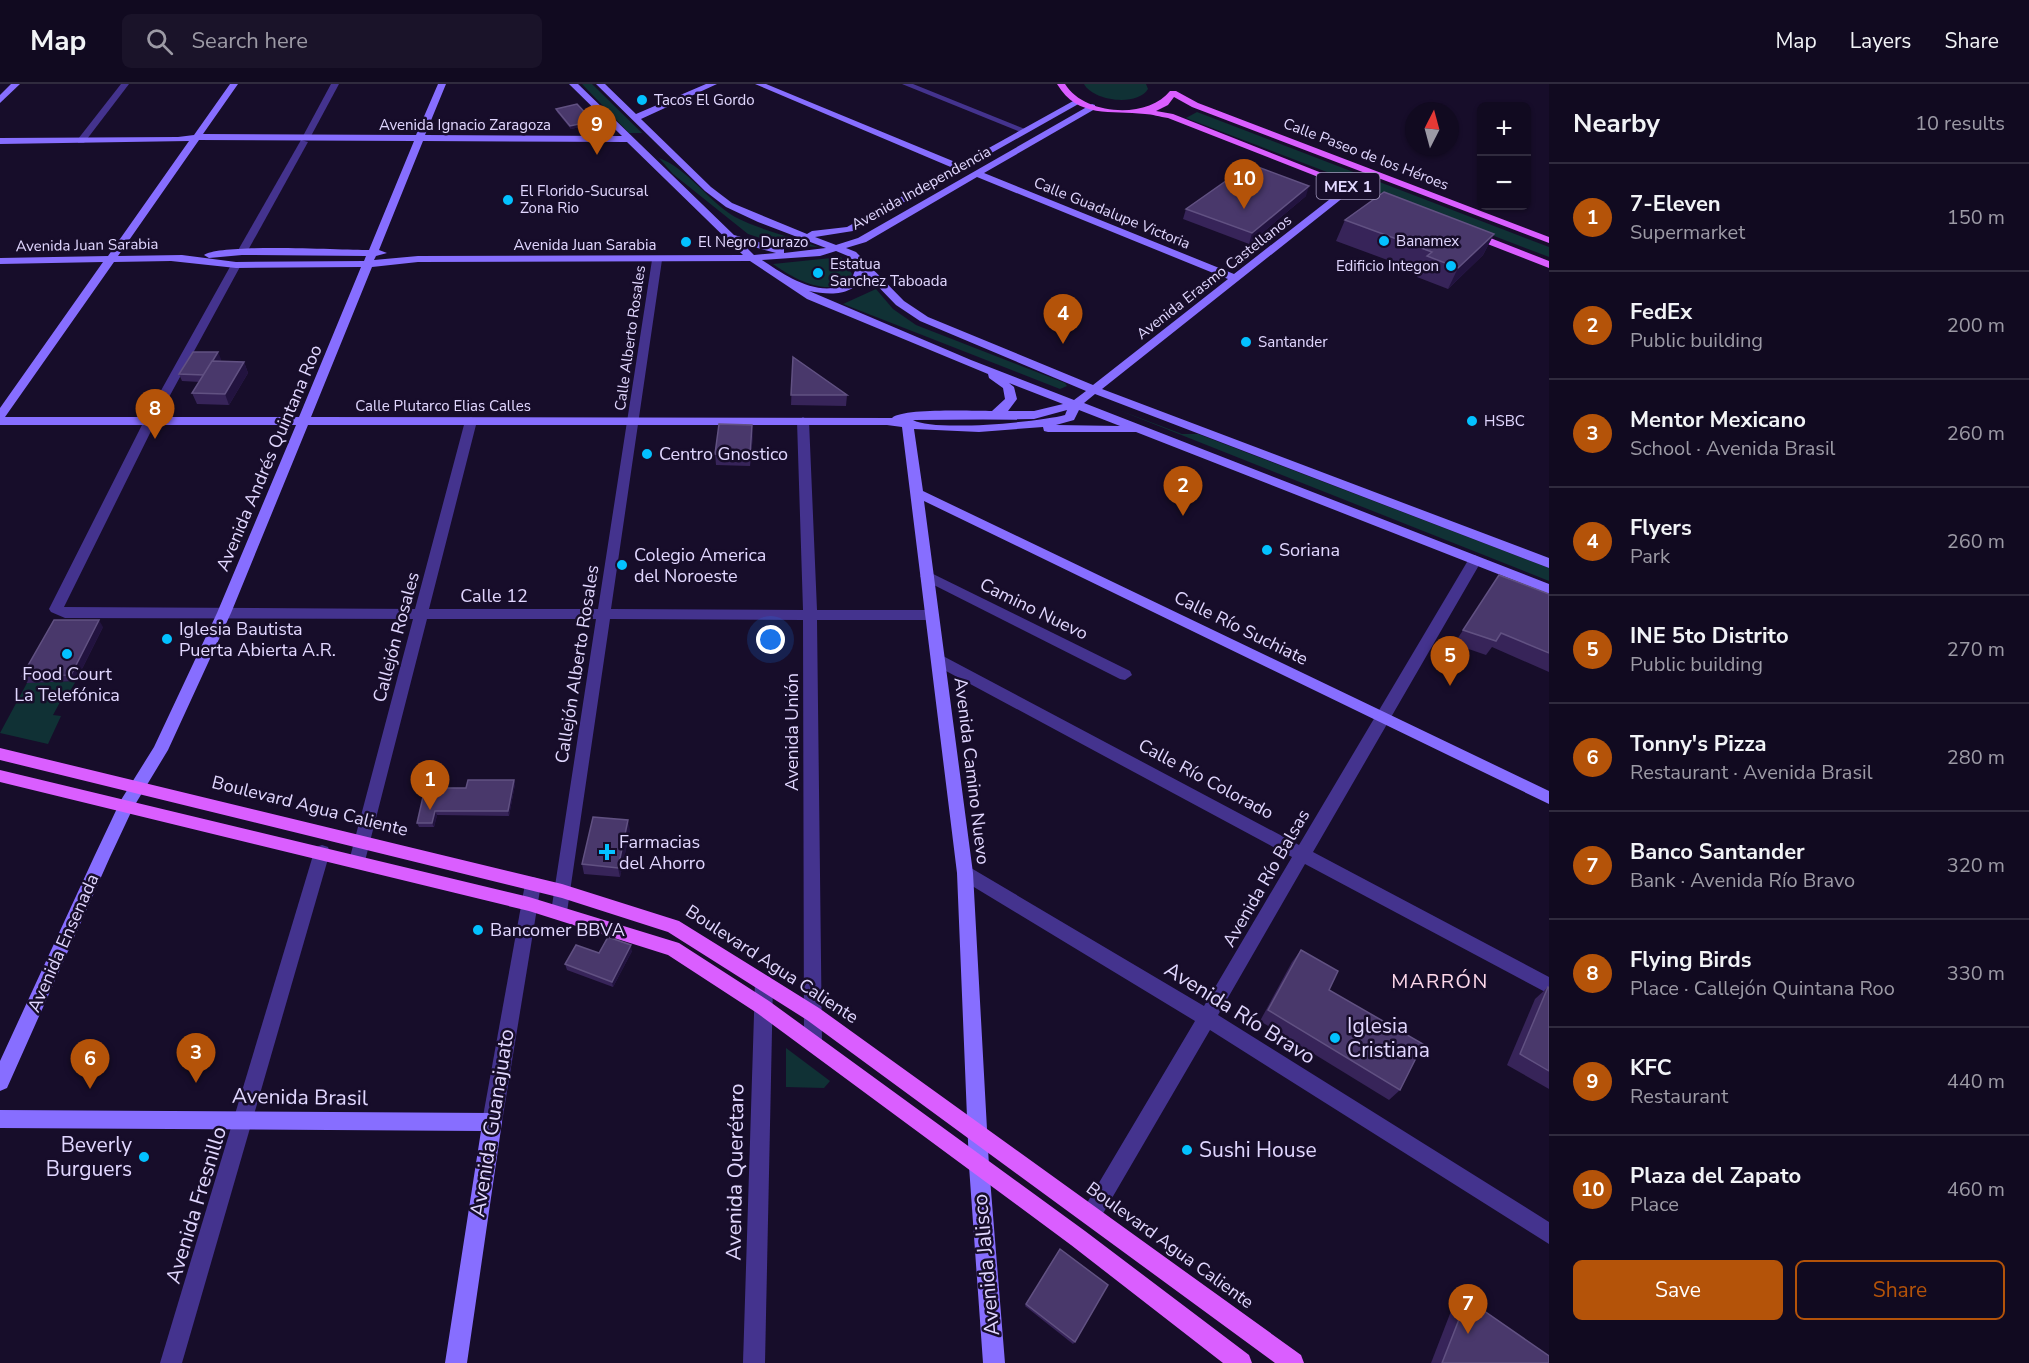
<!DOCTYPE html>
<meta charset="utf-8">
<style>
:root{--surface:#110a20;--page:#1a1329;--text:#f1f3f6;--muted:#9c9aa5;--line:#302b3e;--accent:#b45309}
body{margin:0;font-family:"Nunito Sans",sans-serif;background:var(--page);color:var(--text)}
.controls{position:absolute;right:18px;top:18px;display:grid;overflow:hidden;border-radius:9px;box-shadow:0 2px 4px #0004}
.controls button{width:54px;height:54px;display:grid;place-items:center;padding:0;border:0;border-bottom:2px solid var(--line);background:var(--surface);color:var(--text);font:30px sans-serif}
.compass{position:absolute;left:1405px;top:18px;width:54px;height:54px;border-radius:50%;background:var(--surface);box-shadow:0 2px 4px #0004;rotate:6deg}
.you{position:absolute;left:771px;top:556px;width:21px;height:21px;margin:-15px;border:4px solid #fff;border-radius:50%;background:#1a73e8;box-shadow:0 0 0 9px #1a73e833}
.badge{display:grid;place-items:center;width:39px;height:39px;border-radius:50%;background:var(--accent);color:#fff;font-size:20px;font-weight:700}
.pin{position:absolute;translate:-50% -50px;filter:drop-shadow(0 2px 3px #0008)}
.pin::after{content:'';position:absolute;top:32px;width:21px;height:18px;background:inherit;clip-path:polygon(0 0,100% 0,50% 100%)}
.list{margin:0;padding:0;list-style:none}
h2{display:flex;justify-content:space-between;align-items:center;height:78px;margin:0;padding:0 24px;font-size:26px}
h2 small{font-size:20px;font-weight:400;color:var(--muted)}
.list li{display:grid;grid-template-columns:39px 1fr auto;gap:18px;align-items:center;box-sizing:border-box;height:108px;padding:0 24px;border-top:2px solid var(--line)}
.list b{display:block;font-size:22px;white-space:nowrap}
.list p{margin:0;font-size:20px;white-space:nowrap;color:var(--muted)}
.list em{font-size:20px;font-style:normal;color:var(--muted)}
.actions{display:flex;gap:12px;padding:18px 24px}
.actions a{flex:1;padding:14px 0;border:2px solid var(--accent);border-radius:9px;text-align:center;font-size:21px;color:var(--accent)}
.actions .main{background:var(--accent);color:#fff}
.icon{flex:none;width:33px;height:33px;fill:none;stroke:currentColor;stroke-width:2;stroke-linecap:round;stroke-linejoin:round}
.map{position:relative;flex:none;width:1549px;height:1279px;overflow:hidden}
header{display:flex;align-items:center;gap:36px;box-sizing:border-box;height:84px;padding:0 30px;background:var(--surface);border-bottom:2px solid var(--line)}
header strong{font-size:28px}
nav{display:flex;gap:33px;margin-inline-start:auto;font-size:21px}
.search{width:420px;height:54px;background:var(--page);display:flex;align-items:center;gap:15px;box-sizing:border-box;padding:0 21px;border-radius:9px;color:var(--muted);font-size:22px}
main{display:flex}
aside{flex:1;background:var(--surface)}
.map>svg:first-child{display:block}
.green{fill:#103135}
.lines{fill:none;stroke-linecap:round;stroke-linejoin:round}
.street{fill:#44338e;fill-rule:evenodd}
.secondary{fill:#876eff;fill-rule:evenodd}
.primary{fill:#da5eff;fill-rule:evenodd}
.wall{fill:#372459}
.shaded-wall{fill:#22133f}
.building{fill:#49386b;stroke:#615182;stroke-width:1.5}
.poi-dot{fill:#03c1ff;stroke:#170d2a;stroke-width:2}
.labels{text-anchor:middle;stroke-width:5;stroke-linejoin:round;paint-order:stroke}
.far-poi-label{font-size:15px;fill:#e1d7ff;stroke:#170d2a;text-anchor:start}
.far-street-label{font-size:15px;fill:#e1d7ff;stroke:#170d2a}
.shield{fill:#170d2a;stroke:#a49abf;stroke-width:1.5}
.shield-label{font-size:16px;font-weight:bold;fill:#e1d7ff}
.poi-label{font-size:18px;fill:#e1d7ff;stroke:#170d2a;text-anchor:start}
.street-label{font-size:18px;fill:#e1d7ff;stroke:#170d2a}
.neighbourhood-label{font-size:20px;letter-spacing:1.5px;fill:#ffd9eb;stroke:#170d2a}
.near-street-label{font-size:21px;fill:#e1d7ff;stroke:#170d2a}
.near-poi-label{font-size:21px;fill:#e1d7ff;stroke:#170d2a;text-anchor:start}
</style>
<header>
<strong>Map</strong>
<div class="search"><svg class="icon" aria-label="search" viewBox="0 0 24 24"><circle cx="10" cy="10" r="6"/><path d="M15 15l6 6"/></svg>Search here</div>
<nav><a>Map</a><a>Layers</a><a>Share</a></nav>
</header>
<main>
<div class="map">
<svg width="1549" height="1279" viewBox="0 0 1549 1279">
<rect width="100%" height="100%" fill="#170d2a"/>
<g class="green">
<path d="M582,0H592L642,49H629Z"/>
<path d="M1084,0H1146L1148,5C1137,23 1093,17 1084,0Z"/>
<path d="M1197,28L1549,163V173L1186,34Z"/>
<path d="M659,74C687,84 708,117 735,133C760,146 792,153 818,163L779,160L748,150L673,90Z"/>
<path d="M841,173L852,190L849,197C825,213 793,194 773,180Z"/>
<path d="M876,205L893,225L916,241L1065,299L1067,302L1060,305L843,220Z"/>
<path d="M1116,325L1182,350H1198L1549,484V497Z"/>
<path d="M76,597L70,607H66L53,631L61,632L48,660L0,649L27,599Z"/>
<path d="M786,964L830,997L824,1004L786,1003Z"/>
</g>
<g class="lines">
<g class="street">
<path d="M121,0H129L84,59H78V55Z"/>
<path d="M331,0H339L311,52L304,54L303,52Z"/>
<path d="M902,0H913L1030,47L1023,49Z"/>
<path d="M301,56L308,58L247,168L238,170L237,168Z"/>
<path d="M657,173L662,176L611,525L803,526L797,337L803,333L809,337L817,526H932L939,531L932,536H817L822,960L819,966L813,969L807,966L804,960L803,536L610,535L567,828L565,833L559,835L553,833L551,828L596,535H427L365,777L363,782L357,784L351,782L349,777L413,535L65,534L51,528L49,525L144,337L231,181L236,178L241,181L156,337L64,523L415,525L465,337L471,333L477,337L429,525H598L652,176Z"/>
<path d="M1475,471L1482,476L1313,768L1549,893V910L1305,780L1218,931L1549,1138V1160L1210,946L1098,1138L1091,1141L1084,1138L1081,1131L1084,1124L1195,937L959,794L957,789L959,784L965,782L971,784L1204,922L1292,773L933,580L931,576L933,572H943L1299,761L1470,473Z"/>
<path d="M927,487L1130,587L1132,591L1125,596L1120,595L922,495L920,492Z"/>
<path d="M322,761L328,763L330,768L182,1279H160L314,768L316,763Z"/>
<path d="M533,793L539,795L541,800L502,1038L499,1045L492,1047L485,1045L482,1038L525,800L527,795Z"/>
<path d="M764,891L770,893L773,899L765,1279H743L755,899L758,893Z"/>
</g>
<g class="secondary">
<path d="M11,0H20L0,19V11Z"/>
<path d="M230,0H238L203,50L416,51L438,0H446L425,51L622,52L569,0H578L734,151L784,165V169L826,164L758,138L726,123L705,107L596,0H605L636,30L706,0H717L641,35L711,103L732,119L807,150L812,147L847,143L953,84L755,0H766L960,80L1075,16L1082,18L853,147L815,153L836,161L858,154L1092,20L1095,21V25L984,89L1234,190L1348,101H1354V105L1102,305L1549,474V484L1095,310L1084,319L1549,500V510L1136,348H1048L1044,347L1043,343L979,348L914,345L923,407L1549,707V720L924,417L973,789L989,1082L1005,1279H983L969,1082L957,789L902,343L887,341H308L231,529L168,666L133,724L110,773L7,1004L0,1007V977L94,773L121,716L154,663L217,529L296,341H0V324L103,178L0,180V174L108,172L189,57L0,60V54L178,53L194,51ZM199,56L414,57L369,166C341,166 220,159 204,171L209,174L242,171L366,172L364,177L236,178L182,171L118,172ZM423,57L627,58L743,171L418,172L374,176L376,172L387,169L379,166ZM977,93L1228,195L1093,301L928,233L904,217L856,168L846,164L866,158ZM743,160L776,169L754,171ZM836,167L848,172L857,181L851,197C822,217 786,192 762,176L820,172ZM171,177L236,184L361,183L299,333H5L114,178ZM750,177L807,215L988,290L989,294L1003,304L1005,315L992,327C974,327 902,324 892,334L311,333L372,183L418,178ZM865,189L896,221L920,237L1086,307L1074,316L971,276L809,207C831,211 854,213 865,189ZM1009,299L1063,320L1034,327H1008L1017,315L1014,303ZM1067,326L1065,331C1039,338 934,348 913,336L1034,335ZM1079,326L1120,342L1056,341L1074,336Z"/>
<path d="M0,1026L492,1029L499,1031L502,1038L467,1279H445L481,1047L0,1044Z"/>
</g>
<g class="primary">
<path d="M1057,0H1065C1084,31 1147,36 1170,7H1176L1198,19L1549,153V159L1192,23L1174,13L1168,21L1156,27L1173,30L1400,120L1392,122L1168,34C1160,33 1152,30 1145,30C1111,26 1078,35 1057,0Z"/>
<path d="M1467,148H1475L1549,177V184L1467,152Z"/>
<path d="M0,664L562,800L679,837L819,924L1301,1271L1304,1279H1275L807,936L668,848L562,814L0,676Z"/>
<path d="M0,686L529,813L679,859L769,917L1085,1147L1249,1271L1252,1279H1223L1071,1161L757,929L668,871L529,827L0,698Z"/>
</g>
</g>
<g class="wall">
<path d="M556,25L593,40L571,45L557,28Z"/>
<path d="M1306,112L1249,160L1183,135L1186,125Z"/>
<path d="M1345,136L1494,150L1483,171L1448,205L1417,193L1420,188L1336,157Z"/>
<path d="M793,273L847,311L846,322L791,321Z"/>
<path d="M221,275L220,277L244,278L248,289L229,321L197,320L192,309L200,298L182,297L179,290Z"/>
<path d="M753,351L750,382L716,381L715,370Z"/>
<path d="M1499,491L1549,510V588L1492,563L1486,571L1454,560Z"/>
<path d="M103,543L76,597L27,599L22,592Z"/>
<path d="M514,696L515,700L509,732L437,731L434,743H419L417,739L466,704Z"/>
<path d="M630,746L620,793L584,790L582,780Z"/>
<path d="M1301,866L1400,1006L1389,1016L1260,937L1292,878Z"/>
<path d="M632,867L613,903L567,886L565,880L599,869Z"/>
<path d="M1548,903L1549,904V1005L1507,981L1535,915Z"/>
<path d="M1060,1165L1075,1258L1073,1260L1025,1222Z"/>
<path d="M1467,1215L1549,1279H1431L1453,1222Z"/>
</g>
<g class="shaded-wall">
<path d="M593,37V40L571,45L570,42Z"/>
<path d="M1309,102L1306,112L1249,160L1252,149Z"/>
<path d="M1494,150L1483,171L1448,205L1458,184Z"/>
<path d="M218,268L221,275L208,298L205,291Z"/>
<path d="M244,278L248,289L229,321L225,310Z"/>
<path d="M752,341L753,351L750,382V371Z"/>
<path d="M99,536L103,543L76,597L71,591Z"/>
<path d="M514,696L515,700L509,732L508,727Z"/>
<path d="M435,727L437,731L434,743L432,739Z"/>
<path d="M628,736L630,746L620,793L618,784Z"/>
<path d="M631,861L632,867L613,903L612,898Z"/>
</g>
<g class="building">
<path d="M577,20L593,37L570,42L556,25Z"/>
<path d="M1250,80L1309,102L1252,149L1186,125Z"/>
<path d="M1384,108L1494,150L1458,184L1427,172L1432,168L1345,136Z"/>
<path d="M193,268H218L204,291L179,290Z"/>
<path d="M793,273L847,311H791Z"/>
<path d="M212,277L244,278L225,310L192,309Z"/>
<path d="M719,340L752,341L750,371L715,370Z"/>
<path d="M1499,491L1549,510V569L1501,549L1496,557L1463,546Z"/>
<path d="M54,536H99L71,591L22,592Z"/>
<path d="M468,696H514L508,727H435L432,739H417L425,704H466Z"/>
<path d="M593,733L628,736L618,784L582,780Z"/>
<path d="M608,853L631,861L612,898L565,880L576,861L599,869Z"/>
<path d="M1301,866L1338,887L1329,906L1423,960L1400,1006L1268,926Z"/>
<path d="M1548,903L1549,904V987L1520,970Z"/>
<path d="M1060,1165L1108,1201L1075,1258L1026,1220Z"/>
<path d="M1467,1215L1549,1272V1279H1442Z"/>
</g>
<g class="poi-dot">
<circle cx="642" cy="16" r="6"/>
<circle cx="508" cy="116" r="6"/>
<circle cx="1384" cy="157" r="6"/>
<circle cx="686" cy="158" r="6"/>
<circle cx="1451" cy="182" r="6"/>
<circle cx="818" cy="189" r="6"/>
<circle cx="1246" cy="258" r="6"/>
<circle cx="1472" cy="337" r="6"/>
<circle cx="647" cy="370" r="6"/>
<circle cx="1267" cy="466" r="6"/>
<circle cx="622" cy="481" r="6"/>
<circle cx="167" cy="555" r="6"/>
<circle cx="67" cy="570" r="6"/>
<path d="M604 759h6v6h6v6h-6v6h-6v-6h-6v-6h6z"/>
<circle cx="478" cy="846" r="6"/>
<circle cx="1335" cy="954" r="6"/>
<circle cx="1187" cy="1066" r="6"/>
<circle cx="144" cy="1073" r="6"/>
</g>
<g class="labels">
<g class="far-poi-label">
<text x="654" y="21">Tacos El Gordo</text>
<text x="520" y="112">El Florido-Sucursal<tspan x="520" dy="17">Zona Rio</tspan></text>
<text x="1396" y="162">Banamex</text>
<text x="698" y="163">El Negro Durazo</text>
<text x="830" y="185">Estatua<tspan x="830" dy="17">Sanchez Taboada</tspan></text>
<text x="1439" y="187" text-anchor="end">Edificio Integon</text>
<text x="1258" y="263">Santander</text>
<text x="1484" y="342">HSBC</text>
</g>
<g class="far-street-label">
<text x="465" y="46">Avenida Ignacio Zaragoza</text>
<text transform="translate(1366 70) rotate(21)" y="5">Calle Paseo de los Héroes</text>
<text transform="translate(921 104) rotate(-29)" y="5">Avenida Independencia</text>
<text transform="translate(1112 129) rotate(22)" y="5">Calle Guadalupe Victoria</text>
<text transform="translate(87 161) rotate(-1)" y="5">Avenida Juan Sarabia</text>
<text x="585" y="166">Avenida Juan Sarabia</text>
<text transform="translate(1214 193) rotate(-38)" y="5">Avenida Erasmo Castellanos</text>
<text transform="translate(630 254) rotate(-82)" y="5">Calle Alberto Rosales</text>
<text x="443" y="327">Calle Plutarco Elias Calles</text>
</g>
<rect class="shield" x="1316.5" y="89" width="63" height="26" rx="4.5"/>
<g class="shield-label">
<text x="1348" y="108">MEX 1</text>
</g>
<g class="poi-label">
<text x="659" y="376">Centro Gnostico</text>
<text x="1279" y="472">Soriana</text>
<text x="634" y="477">Colegio America<tspan x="634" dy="21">del Noroeste</tspan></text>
<text x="179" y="551">Iglesia Bautista<tspan x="179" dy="21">Puerta Abierta A.R.</tspan></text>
<text x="67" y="596" text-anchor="middle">Food Court<tspan x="67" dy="21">La Telefónica</tspan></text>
<text x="619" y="764">Farmacias<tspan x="619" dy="21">del Ahorro</tspan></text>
<text x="490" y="852">Bancomer BBVA</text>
</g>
<g class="street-label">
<text transform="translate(269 374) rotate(-67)" y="6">Avenida Andrés Quintana Roo</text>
<text x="494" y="518">Calle 12</text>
<text transform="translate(1034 525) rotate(26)" y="6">Camino Nuevo</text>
<text transform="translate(1241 544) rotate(26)" y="6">Calle Río Suchiate</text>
<text transform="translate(396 553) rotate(-75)" y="6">Callejón Rosales</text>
<text transform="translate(577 580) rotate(-81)" y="6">Callejón Alberto Rosales</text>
<text transform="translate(792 648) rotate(-90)" y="6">Avenida Unión</text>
<text transform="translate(972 687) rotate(83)" y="6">Avenida Camino Nuevo</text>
<text transform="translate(1206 695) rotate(28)" y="6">Calle Río Colorado</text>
<text transform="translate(310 722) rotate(14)" y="6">Boulevard Agua Caliente</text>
<text transform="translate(1266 794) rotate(-60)" y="6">Avenida Río Balsas</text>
<text transform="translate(63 859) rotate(-66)" y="6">Avenida Ensenada</text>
<text transform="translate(772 880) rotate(33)" y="6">Boulevard Agua Caliente</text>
<text transform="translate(1170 1161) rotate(36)" y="6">Boulevard Agua Caliente</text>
</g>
<g class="neighbourhood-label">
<text x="1440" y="904">MARRÓN</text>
</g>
<g class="near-street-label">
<text transform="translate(1240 929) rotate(32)" y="7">Avenida Río Bravo</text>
<text transform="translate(300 1013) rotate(1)" y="7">Avenida Brasil</text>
<text transform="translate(492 1039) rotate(-81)" y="7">Avenida Guanajuato</text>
<text transform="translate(735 1088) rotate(-89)" y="7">Avenida Querétaro</text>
<text transform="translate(196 1121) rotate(-73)" y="7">Avenida Fresnillo</text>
<text transform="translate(986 1181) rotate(-95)" y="7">Avenida Jalisco</text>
</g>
<g class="near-poi-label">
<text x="1347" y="949">Iglesia<tspan x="1347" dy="24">Cristiana</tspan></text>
<text x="132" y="1068" text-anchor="end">Beverly<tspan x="132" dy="24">Burguers</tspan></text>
<text x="1199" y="1073">Sushi House</text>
</g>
</g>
</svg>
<div class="controls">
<button>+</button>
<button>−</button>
</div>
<svg class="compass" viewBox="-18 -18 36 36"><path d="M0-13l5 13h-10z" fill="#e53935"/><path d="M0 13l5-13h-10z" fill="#9c9aa5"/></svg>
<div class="you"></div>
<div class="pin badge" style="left:430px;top:726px">1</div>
<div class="pin badge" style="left:1183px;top:432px">2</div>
<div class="pin badge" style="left:196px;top:999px">3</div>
<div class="pin badge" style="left:1063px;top:260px">4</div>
<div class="pin badge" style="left:1450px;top:602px">5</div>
<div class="pin badge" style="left:90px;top:1005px">6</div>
<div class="pin badge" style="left:1468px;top:1250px">7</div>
<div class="pin badge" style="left:155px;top:355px">8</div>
<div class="pin badge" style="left:597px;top:71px">9</div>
<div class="pin badge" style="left:1244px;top:125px">10</div>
</div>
<aside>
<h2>Nearby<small>10 results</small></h2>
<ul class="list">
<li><span class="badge">1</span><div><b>7-Eleven</b><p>Supermarket</p></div><em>150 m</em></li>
<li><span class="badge">2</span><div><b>FedEx</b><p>Public building</p></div><em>200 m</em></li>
<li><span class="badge">3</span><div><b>Mentor Mexicano</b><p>School · Avenida Brasil</p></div><em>260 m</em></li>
<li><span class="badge">4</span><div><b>Flyers</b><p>Park</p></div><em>260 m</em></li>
<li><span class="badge">5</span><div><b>INE 5to Distrito</b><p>Public building</p></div><em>270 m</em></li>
<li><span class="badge">6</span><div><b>Tonny's Pizza</b><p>Restaurant · Avenida Brasil</p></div><em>280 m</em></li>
<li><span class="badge">7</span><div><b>Banco Santander</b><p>Bank · Avenida Río Bravo</p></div><em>320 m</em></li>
<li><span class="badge">8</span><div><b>Flying Birds</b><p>Place · Callejón Quintana Roo</p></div><em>330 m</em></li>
<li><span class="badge">9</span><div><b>KFC</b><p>Restaurant</p></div><em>440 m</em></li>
<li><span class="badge">10</span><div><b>Plaza del Zapato</b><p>Place</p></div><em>460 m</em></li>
</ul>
<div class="actions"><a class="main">Save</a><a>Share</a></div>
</aside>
</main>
